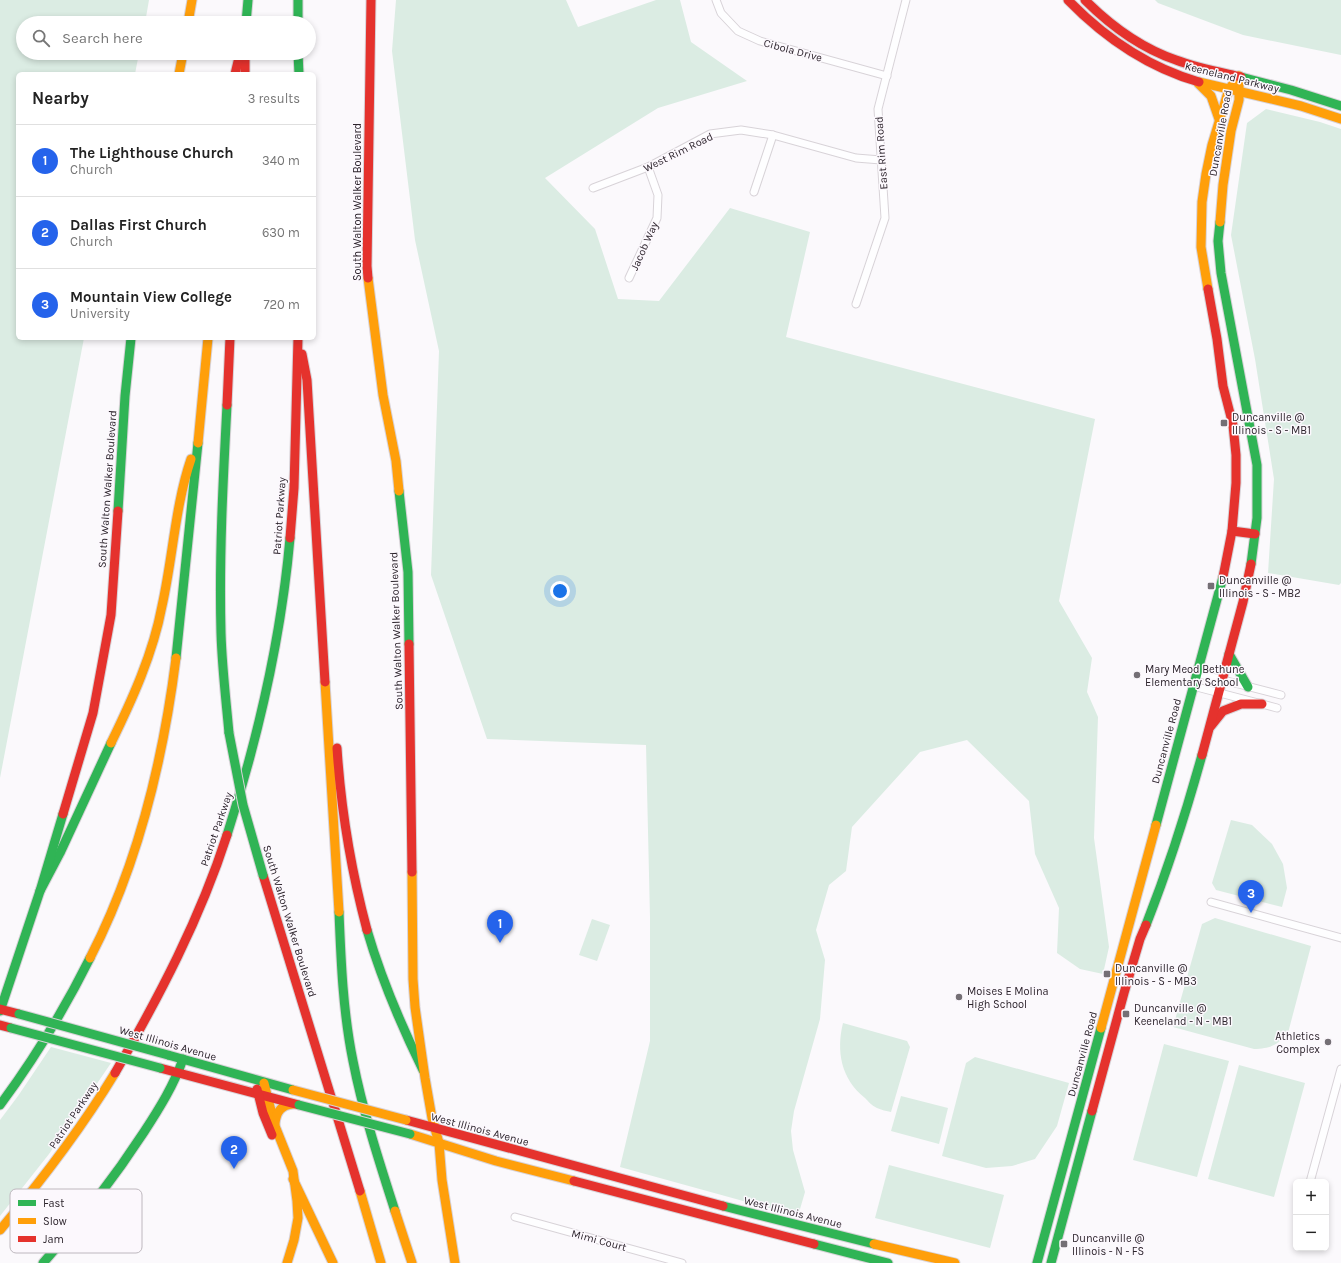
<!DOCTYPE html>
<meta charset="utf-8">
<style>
:root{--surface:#fff;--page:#f6f6f6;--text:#222;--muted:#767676;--line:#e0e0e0;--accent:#2563eb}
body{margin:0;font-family:Karla,sans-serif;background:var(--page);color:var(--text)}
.controls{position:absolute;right:12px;bottom:12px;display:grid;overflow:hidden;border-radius:6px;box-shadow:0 2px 6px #0003}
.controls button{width:36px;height:36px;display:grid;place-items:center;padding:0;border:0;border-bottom:1px solid var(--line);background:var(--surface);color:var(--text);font:20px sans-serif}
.you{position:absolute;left:560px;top:591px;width:14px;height:14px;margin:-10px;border:3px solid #fff;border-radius:50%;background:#1a73e8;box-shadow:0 0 0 6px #1a73e833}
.badge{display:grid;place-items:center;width:26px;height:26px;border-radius:50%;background:var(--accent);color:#fff;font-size:13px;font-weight:700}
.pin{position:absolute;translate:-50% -33px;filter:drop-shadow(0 1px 2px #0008)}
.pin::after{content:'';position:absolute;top:21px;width:14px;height:12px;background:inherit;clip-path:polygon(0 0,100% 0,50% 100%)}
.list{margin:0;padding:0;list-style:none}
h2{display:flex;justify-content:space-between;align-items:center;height:52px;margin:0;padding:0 16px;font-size:17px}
h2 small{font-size:13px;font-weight:400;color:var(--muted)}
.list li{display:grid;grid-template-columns:26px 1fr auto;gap:12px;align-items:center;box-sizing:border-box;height:72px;padding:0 16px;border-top:1px solid var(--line)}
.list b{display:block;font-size:15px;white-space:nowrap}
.list p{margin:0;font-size:13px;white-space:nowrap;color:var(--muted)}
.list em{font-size:13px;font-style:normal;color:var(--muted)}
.icon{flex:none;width:22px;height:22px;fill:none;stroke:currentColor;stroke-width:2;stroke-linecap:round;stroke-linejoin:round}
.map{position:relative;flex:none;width:1341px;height:1263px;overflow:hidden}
.search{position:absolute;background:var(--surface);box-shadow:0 2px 6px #0003;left:16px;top:16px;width:300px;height:44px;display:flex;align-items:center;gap:10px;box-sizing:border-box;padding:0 14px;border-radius:22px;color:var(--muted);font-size:15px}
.panel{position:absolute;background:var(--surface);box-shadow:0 2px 6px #0003;left:16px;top:72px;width:300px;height:268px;border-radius:6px}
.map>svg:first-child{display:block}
.green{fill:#dbece3}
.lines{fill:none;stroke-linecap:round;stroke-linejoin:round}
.street-casing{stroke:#d8d3d8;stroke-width:9}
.fast-casing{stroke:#d8d3d8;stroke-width:11}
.slow-casing{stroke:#d8d3d8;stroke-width:11}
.jam-casing{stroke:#d8d3d8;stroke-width:11}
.street{stroke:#fefeff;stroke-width:7}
.fast{stroke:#30b455;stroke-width:9}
.slow{stroke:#ff9f0a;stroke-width:9}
.jam{stroke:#e5322d;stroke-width:9}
.fast-bridge-casing{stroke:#d8d3d8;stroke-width:11;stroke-linecap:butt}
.slow-bridge-casing{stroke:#d8d3d8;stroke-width:11;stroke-linecap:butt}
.fast-bridge{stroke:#30b455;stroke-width:9}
.slow-bridge{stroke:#ff9f0a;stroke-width:9}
.poi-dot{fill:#746f75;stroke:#fcf8fd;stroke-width:1.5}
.labels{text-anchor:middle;stroke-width:3;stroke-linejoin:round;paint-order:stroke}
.street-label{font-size:11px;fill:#2c242c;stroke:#fcf8fd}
.poi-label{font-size:11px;fill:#2c242c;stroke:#fcf8fd;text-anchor:start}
.key{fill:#fcf8fd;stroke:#beb8be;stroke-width:1}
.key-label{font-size:11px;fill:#2c242c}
</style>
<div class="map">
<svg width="1341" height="1263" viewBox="0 0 1341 1263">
<rect width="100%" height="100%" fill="#fbf9fc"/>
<g class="green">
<path d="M0,0H149L145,23H23V53H139L135,74H18V338H84L0,778Z"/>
<path d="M396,0H566L578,27L656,0H680L691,42L747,81L658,108L545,178L595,229L618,299L659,301L730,208L810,232L786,337L1095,419L1059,601L1092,658L1087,692L1098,717L1094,838L1109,947L1103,974L1080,969L1057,953L1059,908L1035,854L1029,801L967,740L920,752L852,827L846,871L829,885L816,930L825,960L820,1019L794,1111L791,1131L793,1150L805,1192L798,1216L620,1167L650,1041V917L646,745L487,739L431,575L439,351L415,240L392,51Z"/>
<path d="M1155,0H1341V55L1243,35L1158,3Z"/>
<path d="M1266,109L1320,122L1341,129V583L1339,585L1268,573L1274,479L1255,359L1231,235L1247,123Z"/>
<path d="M1231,820L1252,825L1272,844L1283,864L1287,888L1282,907L1216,890L1212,883Z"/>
<path d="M1215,918L1311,946L1288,1033C1276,1046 1271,1048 1254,1049L1173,1027L1202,924Z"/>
<path d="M592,919L610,925L597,961L579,955Z"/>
<path d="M843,1023L907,1041L910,1047L891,1112C887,1111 881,1110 877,1108C872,1106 868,1101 865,1098C841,1079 836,1051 843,1023Z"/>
<path d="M1164,1044L1229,1061L1197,1177L1133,1160Z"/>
<path d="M51,1047L111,1063L49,1154L0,1216V1120L18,1096Z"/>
<path d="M975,1057L1069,1083L1057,1126L1035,1159L1012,1166L986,1168L942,1156L966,1063Z"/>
<path d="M1239,1065L1305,1083L1274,1197L1208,1179Z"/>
<path d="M901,1096L948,1108L939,1144L891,1131Z"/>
<path d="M889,1165L1004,1195L990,1248L875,1218Z"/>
</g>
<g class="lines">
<g class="street-casing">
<g id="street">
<path d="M716,0L721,13L738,31L760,41L887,76"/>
<path d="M593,188L648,167L710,134L741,130L773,135L856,158L881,160"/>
<path d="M754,192L773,135"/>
<path d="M629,278L657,218L658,195L648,167"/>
<path d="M856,304L885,218L878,109L906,0"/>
<path d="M1196,673L1281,695"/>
<path d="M1193,686L1277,708"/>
<path d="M1211,902L1341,938"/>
<path d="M1310,1182L1341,1069"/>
<path d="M515,1217L682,1263"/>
</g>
</g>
<g class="fast-casing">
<g id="fast">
<path d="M298,0V23"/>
<path d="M246,23L248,0"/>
<path d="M298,53L299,74"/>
<path d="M1241,77L1291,90L1341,106"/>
<path d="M1220,222L1218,241L1221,273L1257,465V518L1251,564"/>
<path d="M227,405C223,481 219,557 221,633C222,667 226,700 229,733"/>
<path d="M399,491L408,572L409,644"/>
<path d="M118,511L125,396L131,338"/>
<path d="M1229,654L1248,687"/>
<path d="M176,658L198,443"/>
<path d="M1156,825L1223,577"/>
<path d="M227,835C258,738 281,640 290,538"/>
<path d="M40,891L60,853L111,743"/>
<path d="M339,912C341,962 343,1012 353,1061C363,1112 379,1161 395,1211"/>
<path d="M1146,925C1168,869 1186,813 1202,755"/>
<path d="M367,930C381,978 401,1025 423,1070"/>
<path d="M0,1011L40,891L63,814"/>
<path d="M168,1055L293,1090"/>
<path d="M0,1105C35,1058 64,1010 90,958"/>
<path d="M723,1206L874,1244"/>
<path d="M814,1244L888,1263"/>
<path d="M43,1263C80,1222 114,1178 144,1132C159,1109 174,1085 183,1059"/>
<path d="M1037,1263L1101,1028"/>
<path d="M1051,1263L1092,1111"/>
</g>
</g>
<g class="slow-casing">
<g id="slow">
<path d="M188,23L192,0"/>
<path d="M179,74L183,53"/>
<path d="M1199,82L1301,106L1341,119"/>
<path d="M1198,83L1211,96L1219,119"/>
<path d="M1220,222L1223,185L1231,131L1239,100V76"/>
<path d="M368,278L383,395L396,461L399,491"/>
<path d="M1208,289L1201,247L1202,202L1206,174L1212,145L1229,89L1239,76"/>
<path d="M198,443L208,338"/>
<path d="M325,682L339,912"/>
<path d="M111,743C132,700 153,654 162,606C173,557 175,506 191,459"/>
<path d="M412,872L413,979L415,1007L425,1078L432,1118L439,1143"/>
<path d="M90,958C138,865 163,761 176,658"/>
<path d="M1101,1028L1156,825"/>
<path d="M264,1083L275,1126L293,1171L297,1201L298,1218L294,1240L287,1263"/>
<path d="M275,1124C276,1112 281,1105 293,1104"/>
<path d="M410,1134L496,1161L574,1181"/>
<path d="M439,1143L442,1180L455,1263"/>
<path d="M293,1179L333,1263"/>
<path d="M360,1191L381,1263"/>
<path d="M395,1211L412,1263"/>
<path d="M0,1230C42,1180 81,1129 115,1073"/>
<path d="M874,1244L955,1263"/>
</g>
</g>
<g class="jam-casing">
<g id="jam">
<path d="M1068,0C1105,38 1147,67 1199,82"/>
<path d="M1085,0C1111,26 1141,48 1176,60C1197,68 1219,72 1241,77"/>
<path d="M245,53V74"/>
<path d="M235,74L240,53"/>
<path d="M368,278L367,266L371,0"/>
<path d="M1208,289L1217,339L1223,386L1233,425L1236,455V483L1232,531L1223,577"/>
<path d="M302,354L307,380L325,682"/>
<path d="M227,405L230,338"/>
<path d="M1232,531L1255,534"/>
<path d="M290,538L294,488L298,338"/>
<path d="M409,644L412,872"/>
<path d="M1211,726L1223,711L1241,704H1262"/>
<path d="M337,748C341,810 351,870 367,930"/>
<path d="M1202,755L1243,602L1251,564"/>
<path d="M63,814L93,713L111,615L118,511"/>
<path d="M263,875L360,1191"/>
<path d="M0,1009L19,1014"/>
<path d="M0,1025L11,1028"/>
<path d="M160,1068L299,1105"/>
<path d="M115,1073C159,997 200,919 227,835"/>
<path d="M257,1089L263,1113L272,1135"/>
<path d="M1092,1111L1124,993L1140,939L1146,925"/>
<path d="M406,1120L723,1206"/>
<path d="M574,1181L814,1244"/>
</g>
</g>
<use href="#street" class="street"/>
<use href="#fast" class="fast"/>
<use href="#slow" class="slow"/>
<use href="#jam" class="jam"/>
<g class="fast-bridge-casing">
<g id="fast-bridge">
<path d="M229,733L243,805L263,875"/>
<path d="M19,1014L168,1055"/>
<path d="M11,1028L160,1068"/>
<path d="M299,1105L410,1134"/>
</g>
</g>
<g class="slow-bridge-casing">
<path id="slow-bridge" d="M293,1090L406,1120"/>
</g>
<use href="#fast-bridge" class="fast-bridge"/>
<use href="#slow-bridge" class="slow-bridge"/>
</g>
<g class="poi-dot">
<rect x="1220" y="419" width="8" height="8" rx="2"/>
<rect x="1207" y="582" width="8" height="8" rx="2"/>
<circle cx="1137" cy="675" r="4"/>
<rect x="1103" y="970" width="8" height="8" rx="2"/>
<circle cx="959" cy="997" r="4"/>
<rect x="1122" y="1010" width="8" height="8" rx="2"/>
<circle cx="1328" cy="1042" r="4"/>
<rect x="1060" y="1240" width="8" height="8" rx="2"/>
</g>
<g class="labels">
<g class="street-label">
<text transform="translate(793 50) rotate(15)" y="4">Cibola Drive</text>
<text transform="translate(1232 77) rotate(14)" y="4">Keeneland Parkway</text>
<text transform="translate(1220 133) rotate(-80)" y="4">Duncanville Road</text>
<text transform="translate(678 152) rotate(-26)" y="4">West Rim Road</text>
<text transform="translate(881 153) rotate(-94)" y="4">East Rim Road</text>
<text transform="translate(357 202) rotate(-90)" y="4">South Walton Walker Boulevard</text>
<text transform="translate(644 246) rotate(-66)" y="4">Jacob Way</text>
<text transform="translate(107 489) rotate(-86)" y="4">South Walton Walker Boulevard</text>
<text transform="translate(279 516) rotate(-86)" y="4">Patriot Parkway</text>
<text transform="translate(396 631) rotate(-92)" y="4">South Walton Walker Boulevard</text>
<text transform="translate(1166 741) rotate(-75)" y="4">Duncanville Road</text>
<text transform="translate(216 829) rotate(-71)" y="4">Patriot Parkway</text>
<text transform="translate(290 921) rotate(73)" y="4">South Walton Walker Boulevard</text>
<text transform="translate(168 1043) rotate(16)" y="4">West Illinois Avenue</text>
<text transform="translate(1082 1054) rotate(-75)" y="4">Duncanville Road</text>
<text transform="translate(73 1115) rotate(-56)" y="4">Patriot Parkway</text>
<text transform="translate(480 1129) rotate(15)" y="4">West Illinois Avenue</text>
<text transform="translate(793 1212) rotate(14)" y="4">West Illinois Avenue</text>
<text transform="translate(599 1240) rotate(15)" y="4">Mimi Court</text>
</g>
<g class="poi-label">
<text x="1232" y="421">Duncanville @<tspan x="1232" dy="13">Illinois - S - MB1</tspan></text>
<text x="1219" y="584">Duncanville @<tspan x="1219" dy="13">Illinois - S - MB2</tspan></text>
<text x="1145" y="673">Mary Meod Bethune<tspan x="1145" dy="13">Elementary School</tspan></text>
<text x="1115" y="972">Duncanville @<tspan x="1115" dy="13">Illinois - S - MB3</tspan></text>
<text x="967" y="995">Moises E Molina<tspan x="967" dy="13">High School</tspan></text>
<text x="1134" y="1012">Duncanville @<tspan x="1134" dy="13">Keeneland - N - MB1</tspan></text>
<text x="1320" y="1040" text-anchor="end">Athletics<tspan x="1320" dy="13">Complex</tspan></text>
<text x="1072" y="1242">Duncanville @<tspan x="1072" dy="13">Illinois - N - FS</tspan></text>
</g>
</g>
<rect x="10" y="1189" width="132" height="64" rx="6" class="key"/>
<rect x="18" y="1200" width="18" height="6" fill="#30b455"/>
<rect x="18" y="1218" width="18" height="6" fill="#ff9f0a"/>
<rect x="18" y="1236" width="18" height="6" fill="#e5322d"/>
<g class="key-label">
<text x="43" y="1207">Fast</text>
<text x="43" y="1225">Slow</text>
<text x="43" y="1243">Jam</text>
</g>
</svg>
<div class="controls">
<button>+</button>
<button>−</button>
</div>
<div class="you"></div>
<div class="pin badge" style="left:500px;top:943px">1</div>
<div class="pin badge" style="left:234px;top:1169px">2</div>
<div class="pin badge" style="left:1251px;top:913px">3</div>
<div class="search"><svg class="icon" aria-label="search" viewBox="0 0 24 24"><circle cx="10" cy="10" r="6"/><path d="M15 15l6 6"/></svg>Search here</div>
<section class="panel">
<h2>Nearby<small>3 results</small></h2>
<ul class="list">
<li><span class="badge">1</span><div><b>The Lighthouse Church</b><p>Church</p></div><em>340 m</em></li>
<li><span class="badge">2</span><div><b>Dallas First Church</b><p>Church</p></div><em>630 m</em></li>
<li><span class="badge">3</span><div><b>Mountain View College</b><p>University</p></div><em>720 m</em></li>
</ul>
</section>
</div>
